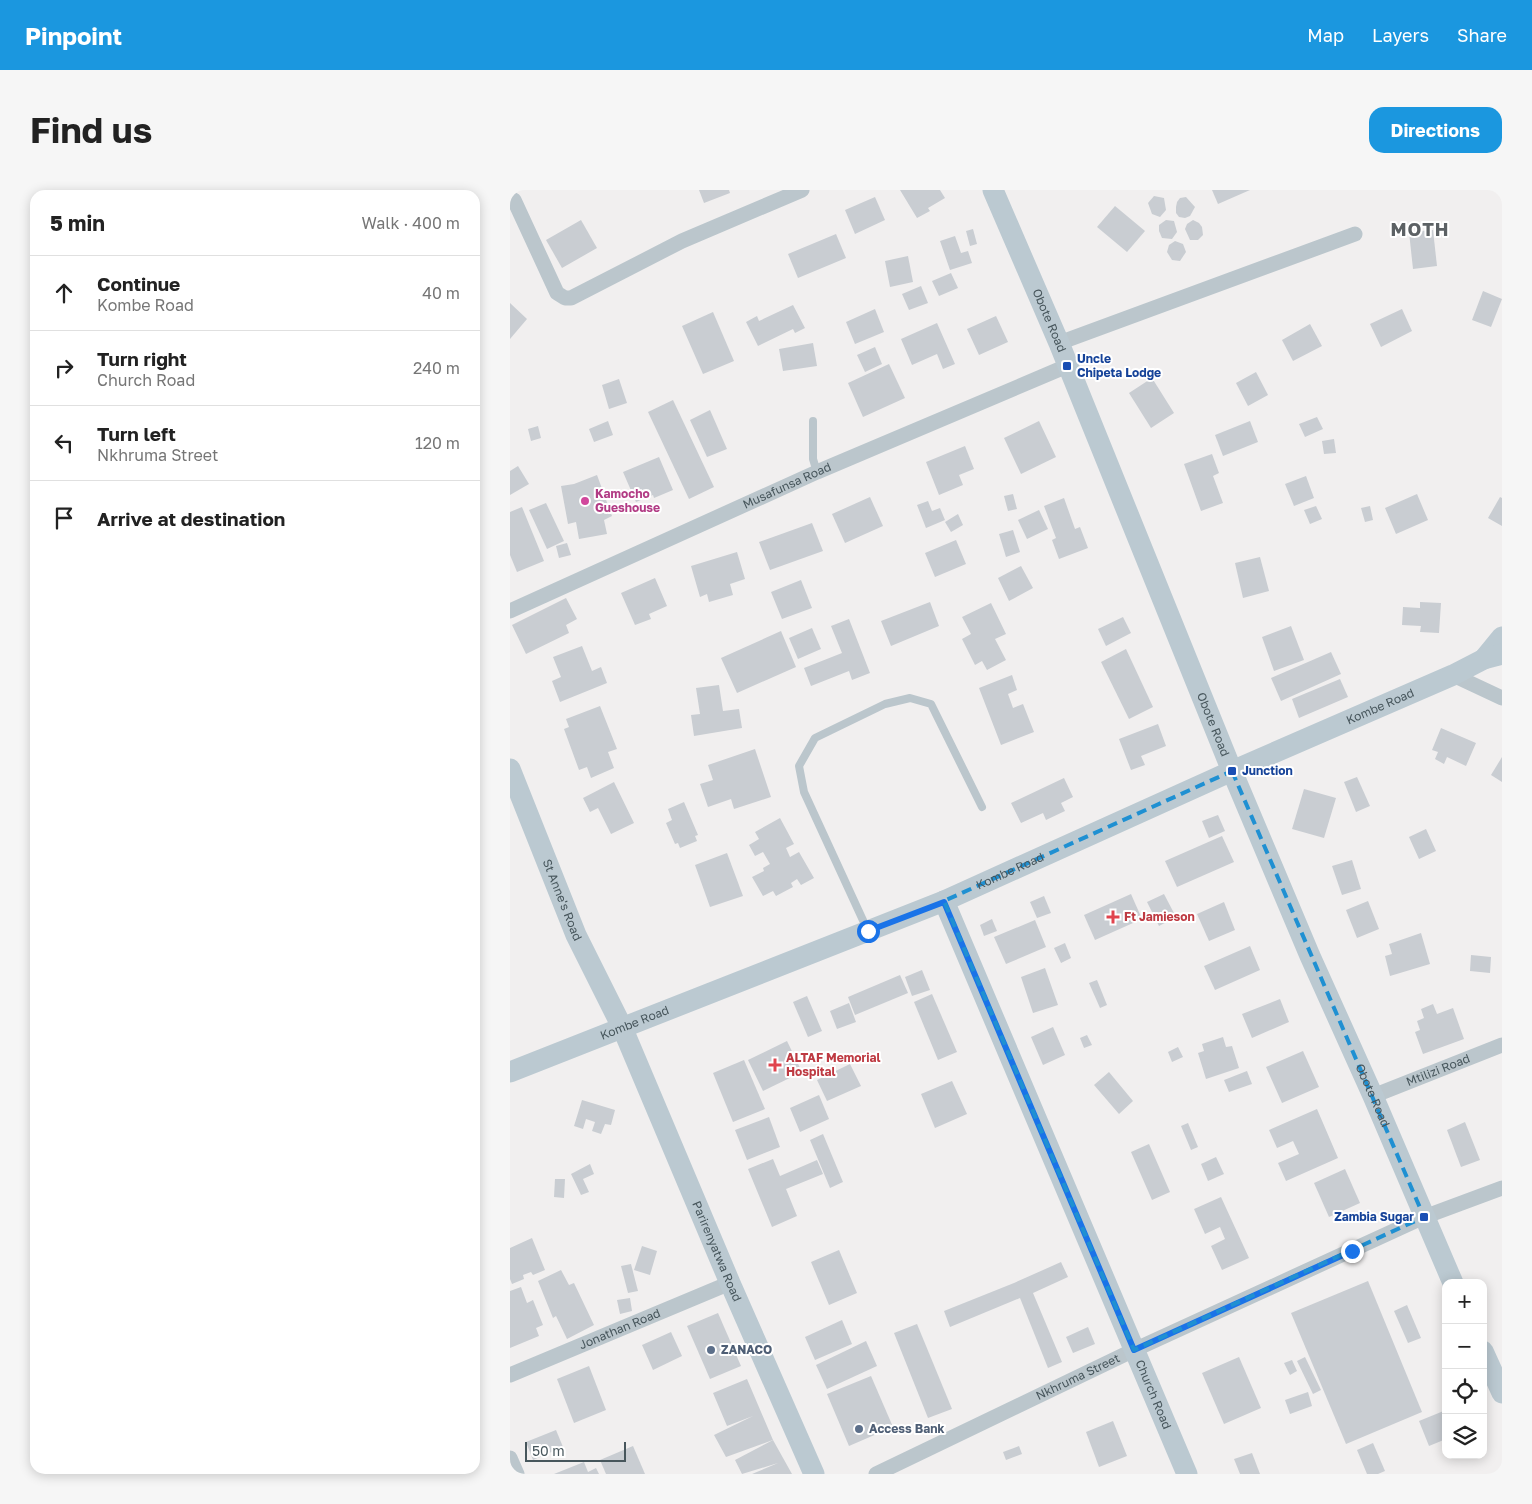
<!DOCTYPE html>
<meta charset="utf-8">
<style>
:root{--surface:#fff;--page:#f6f6f6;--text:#222;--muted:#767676;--line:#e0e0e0;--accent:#1b97df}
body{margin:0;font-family:"Golos Text",sans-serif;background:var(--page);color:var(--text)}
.controls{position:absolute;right:15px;bottom:15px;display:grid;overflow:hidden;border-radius:10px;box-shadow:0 2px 12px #0003}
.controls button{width:45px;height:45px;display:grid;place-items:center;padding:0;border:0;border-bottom:1px solid var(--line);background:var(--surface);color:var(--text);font:25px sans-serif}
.scale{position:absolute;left:15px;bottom:12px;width:101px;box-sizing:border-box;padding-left:5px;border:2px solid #47565c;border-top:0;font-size:14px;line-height:18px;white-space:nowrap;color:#47565c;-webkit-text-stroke:4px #fff;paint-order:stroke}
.stop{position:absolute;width:15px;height:15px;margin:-11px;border:4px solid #1a73e8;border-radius:50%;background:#fff}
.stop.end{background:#1a73e8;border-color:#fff;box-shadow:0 1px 5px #0008}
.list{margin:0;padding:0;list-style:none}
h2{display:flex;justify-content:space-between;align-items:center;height:65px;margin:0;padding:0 20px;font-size:21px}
h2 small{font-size:16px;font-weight:400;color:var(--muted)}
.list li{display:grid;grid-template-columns:32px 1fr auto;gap:15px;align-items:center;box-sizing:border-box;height:75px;padding:0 20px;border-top:1px solid var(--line)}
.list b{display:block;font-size:19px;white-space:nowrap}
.list p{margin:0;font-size:16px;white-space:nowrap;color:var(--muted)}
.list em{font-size:16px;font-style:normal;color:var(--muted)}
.icon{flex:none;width:28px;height:28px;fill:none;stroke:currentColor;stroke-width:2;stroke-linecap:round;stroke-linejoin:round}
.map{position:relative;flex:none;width:992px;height:1284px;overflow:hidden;border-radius:15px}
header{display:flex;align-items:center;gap:30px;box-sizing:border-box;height:70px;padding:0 25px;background:var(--accent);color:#fff}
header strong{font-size:24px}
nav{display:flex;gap:28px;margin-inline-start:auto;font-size:18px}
.intro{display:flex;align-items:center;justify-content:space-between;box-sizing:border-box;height:120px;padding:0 30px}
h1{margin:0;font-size:35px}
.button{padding:12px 22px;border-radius:15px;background:var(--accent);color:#fff;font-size:18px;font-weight:700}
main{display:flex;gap:30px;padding:0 30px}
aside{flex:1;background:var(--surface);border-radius:15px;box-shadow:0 2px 12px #0003}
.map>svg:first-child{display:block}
.building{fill:#c9cdd2}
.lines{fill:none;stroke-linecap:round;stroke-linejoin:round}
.lane{stroke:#bbc6cc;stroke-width:8}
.street{stroke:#bbc6cc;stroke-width:15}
.secondary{stroke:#bbc9d1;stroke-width:21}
.route{stroke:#1a73e8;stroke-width:6}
.marked{fill:none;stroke:#1f90d2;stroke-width:4;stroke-dasharray:10 6;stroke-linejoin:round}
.transit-dot{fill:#1a4fb4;stroke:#fff;stroke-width:2}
.hotel-dot{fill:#d1479c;stroke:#fff;stroke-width:2}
.health-dot{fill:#e0444e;stroke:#fff;stroke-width:2}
.service-dot{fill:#5c6f8a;stroke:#fff;stroke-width:2}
.labels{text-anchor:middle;stroke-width:4;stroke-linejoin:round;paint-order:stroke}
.street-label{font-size:12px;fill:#47565c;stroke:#fff}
.transit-label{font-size:12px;font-weight:bold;fill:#164399;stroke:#fff;text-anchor:start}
.hotel-label{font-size:12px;font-weight:bold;fill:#b23c85;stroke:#fff;text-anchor:start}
.health-label{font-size:12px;font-weight:bold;fill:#be3a42;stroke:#fff;text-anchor:start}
.service-label{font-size:12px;font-weight:bold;fill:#4e5e75;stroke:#fff;text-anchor:start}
.district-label{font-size:18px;font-weight:bold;letter-spacing:1px;fill:#5c6164;stroke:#fff}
</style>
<header>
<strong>Pinpoint</strong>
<nav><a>Map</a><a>Layers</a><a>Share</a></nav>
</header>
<div class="intro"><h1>Find us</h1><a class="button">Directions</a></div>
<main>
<aside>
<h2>5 min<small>Walk · 400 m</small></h2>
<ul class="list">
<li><svg class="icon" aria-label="ahead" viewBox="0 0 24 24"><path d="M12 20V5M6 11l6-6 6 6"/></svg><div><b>Continue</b><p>Kombe Road</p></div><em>40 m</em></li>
<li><svg class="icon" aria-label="right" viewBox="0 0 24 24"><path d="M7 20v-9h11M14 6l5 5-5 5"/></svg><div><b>Turn right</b><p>Church Road</p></div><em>240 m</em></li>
<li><svg class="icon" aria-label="left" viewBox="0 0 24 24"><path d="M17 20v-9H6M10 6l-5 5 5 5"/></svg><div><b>Turn left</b><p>Nkhruma Street</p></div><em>120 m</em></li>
<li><svg class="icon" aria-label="arrive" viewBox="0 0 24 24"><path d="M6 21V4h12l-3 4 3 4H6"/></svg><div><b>Arrive at destination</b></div></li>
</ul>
</aside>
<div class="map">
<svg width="992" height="1284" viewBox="0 0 992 1284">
<rect width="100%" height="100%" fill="#f1efef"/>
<g class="building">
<path d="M189,0H219L220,3L194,13Z"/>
<path d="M390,0H430L435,8L418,18L420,21L407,28Z"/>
<path d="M702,0H740L708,14Z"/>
<path d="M644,6L654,8L656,20L650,27L642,24L638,13Z"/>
<path d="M365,7L375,30L345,44L335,20Z"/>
<path d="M676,7L685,17L680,26L675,28L669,27L666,23V17L667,12L670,8Z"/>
<path d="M605,16L635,41L617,62L587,37Z"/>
<path d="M71,30L87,58L52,78L36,50Z"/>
<path d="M656,30L664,31L667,42L662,49L652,48L649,41V35Z"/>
<path d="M683,30L689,33L692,37L693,45L688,50H680L675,39L677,34Z"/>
<path d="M463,39L467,54L460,56L456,41Z"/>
<path d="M923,40L927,76L903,79L899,42Z"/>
<path d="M326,44L336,68L288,88L278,64Z"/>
<path d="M445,46L451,63L458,61L462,73L440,80L430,51Z"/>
<path d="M665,51L673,54L676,62L670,71L662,70L657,62L659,55Z"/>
<path d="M398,66L403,92L380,97L375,71Z"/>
<path d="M441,83L448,98L429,106L422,91Z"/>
<path d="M411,96L418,113L399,120L392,104Z"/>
<path d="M973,101L992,109L981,137L962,130Z"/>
<path d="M0,113L17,129L0,149Z"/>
<path d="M283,115L295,138L285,143L283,139L248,156L236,132L247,126L249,131Z"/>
<path d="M365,119L374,142L345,154L336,132Z"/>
<path d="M892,119L902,141L871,157L860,134Z"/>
<path d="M203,122L224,171L193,184L172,136Z"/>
<path d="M486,126L498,152L469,165L457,139Z"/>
<path d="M427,133L445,174L433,179L427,164L402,175L391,149Z"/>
<path d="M800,134L812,156L783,171L772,150Z"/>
<path d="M303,153L307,176L273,181L269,159Z"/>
<path d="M365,157L372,174L355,182L347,165Z"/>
<path d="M379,174L395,208L353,227L338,193Z"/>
<path d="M746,182L758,205L738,216L726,193Z"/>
<path d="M642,188L664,223L641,238L619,203Z"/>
<path d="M109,189L117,213L99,219L92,195Z"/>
<path d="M163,210L204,297L179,309L138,222Z"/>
<path d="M200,220L217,259L197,267L180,230Z"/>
<path d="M807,227L813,239L795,247L789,234Z"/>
<path d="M98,231L103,245L84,252L79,239Z"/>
<path d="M529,231L546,267L511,284L494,248Z"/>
<path d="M740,231L748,252L713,266L705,245Z"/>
<path d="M28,236L31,248L21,251L18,239Z"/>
<path d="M824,249L826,263L814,264L812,251Z"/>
<path d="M455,256L464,279L449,285L453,295L429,305L416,272Z"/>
<path d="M702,264L709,283L703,286L713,313L691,321L674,274Z"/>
<path d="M149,267L163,300L144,308L143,305L126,312L113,282Z"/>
<path d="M8,276L19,294L0,305V281Z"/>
<path d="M87,285L102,326L94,330L97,344L69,349L66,332L58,334L51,296L64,294Z"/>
<path d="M796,286L804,308L784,316L775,294Z"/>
<path d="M503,304L507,319L498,321L494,306Z"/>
<path d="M907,304L918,330L886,344L875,318Z"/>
<path d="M360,307L373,336L335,353L322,324Z"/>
<path d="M990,307L992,308V336L978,328Z"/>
<path d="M554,308L565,339L570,337L578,358L549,369L542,350L546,348L534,316Z"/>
<path d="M418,311L422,321L430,318L435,330L416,338L407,315Z"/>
<path d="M36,313L54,351L37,359L19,320Z"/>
<path d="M806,316L812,329L800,334L794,320Z"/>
<path d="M860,316L863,330L855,332L851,318Z"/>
<path d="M12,317L34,371L7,382L0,365V322Z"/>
<path d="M529,320L538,339L517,349L508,330Z"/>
<path d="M448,324L453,335L441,342L435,332Z"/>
<path d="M302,333L313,361L260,380L249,352Z"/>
<path d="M503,340L510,362L496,367L489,344Z"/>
<path d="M446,350L456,374L425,387L415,363Z"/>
<path d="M57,353L61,365L49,368L46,356Z"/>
<path d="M227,362L235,389L220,394L223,405L199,412L197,404L190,407L181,376Z"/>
<path d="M750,367L759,401L733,408L725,373Z"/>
<path d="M511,376L523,398L499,411L488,388Z"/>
<path d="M145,388L157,416L139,424L141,429L125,435L111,403Z"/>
<path d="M291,390L302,418L272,429L261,402Z"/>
<path d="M56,408L67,429L56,435L59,443L16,464L2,435Z"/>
<path d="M420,412L429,436L381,456L371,431Z"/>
<path d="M910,412L931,413L929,443L910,442L911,436L892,435L893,417L910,418Z"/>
<path d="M481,413L496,444L485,449L496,470L477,480L472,471L465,475L452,449L461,444L452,427Z"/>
<path d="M613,427L621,443L596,456L588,439Z"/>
<path d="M339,429L360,483L342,490L339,481L301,496L294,478L332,463L321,436Z"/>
<path d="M781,436L794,470L764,481L752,447Z"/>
<path d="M302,438L311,459L288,469L279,448Z"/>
<path d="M271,441L286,477L227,503L211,468Z"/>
<path d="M72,456L82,481L91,477L97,493L50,512L42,491L51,487L43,467Z"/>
<path d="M616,459L643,517L619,529L591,472Z"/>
<path d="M821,462L831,484L771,511L761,488Z"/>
<path d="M502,485L507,500L498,504L503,518L513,514L524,542L491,555L469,498Z"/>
<path d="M830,489L838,507L789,528L782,509Z"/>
<path d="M209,495L213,521L229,519L232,538L184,546L181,525L190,524L186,498Z"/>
<path d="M90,516L107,559L98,562L104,578L81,588L77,577L69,580L54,539L59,537L56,529Z"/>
<path d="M648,534L656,556L631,566L635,575L621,580L609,549Z"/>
<path d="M931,538L966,553L956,576L937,567L934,574L925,569L928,562L922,560Z"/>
<path d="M245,559L261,607L224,619L221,609L198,617L190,594L203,590L198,575Z"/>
<path d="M992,567V592L981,585Z"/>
<path d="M847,587L860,616L846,622L834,592Z"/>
<path d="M554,588L563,607L551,613L555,621L536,630L533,623L511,633L501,613Z"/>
<path d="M104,592L124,633L101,644L88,618L80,622L73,608Z"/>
<path d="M794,599L826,608L814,648L782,639Z"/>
<path d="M174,612L188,645L185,646L187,651L170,658L168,653L165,654L156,633L162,630L158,619Z"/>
<path d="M708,625L715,641L699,648L692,631Z"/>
<path d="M270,628L284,654L276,658L280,667L289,662L304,688L291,695L287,689L281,693L283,697L266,706L263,701L253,706L242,687L254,681L253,678L260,674L253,662L245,666L239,655L249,649L245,642Z"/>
<path d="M916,639L926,661L909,669L899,647Z"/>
<path d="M712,646L724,672L667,697L655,671Z"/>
<path d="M217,663L233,706L200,717L185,675Z"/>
<path d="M842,670L851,699L832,705L822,676Z"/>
<path d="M621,704L632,729L585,750L574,725Z"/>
<path d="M654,704L666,727L649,736L637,712Z"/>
<path d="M534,706L541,723L527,728L520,712Z"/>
<path d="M858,711L869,739L847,748L836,720Z"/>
<path d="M714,712L725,740L699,751L687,724Z"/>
<path d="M482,729L487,741L474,746L470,735Z"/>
<path d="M525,730L536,757L496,774L484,747Z"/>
<path d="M911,743L920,774L880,786L875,766L882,764L879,754Z"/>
<path d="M555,753L561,768L551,773L544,758Z"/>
<path d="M740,756L750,780L705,800L694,776Z"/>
<path d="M961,765L981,767L980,783L960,781Z"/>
<path d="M535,778L548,815L523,823L511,787Z"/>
<path d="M412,780L420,800L402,806L395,787Z"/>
<path d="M390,785L398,803L345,825L338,807Z"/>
<path d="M587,790L597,815L590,818L579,793Z"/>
<path d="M422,804L447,862L428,870L404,812Z"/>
<path d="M297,806L312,841L298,847L283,812Z"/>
<path d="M770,809L779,832L742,848L732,824Z"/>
<path d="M339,813L346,832L327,839L320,821Z"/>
<path d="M923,814L927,824L943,818L954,849L913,864L905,842L910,840L907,831L914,828L911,819Z"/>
<path d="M543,837L555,865L533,875L521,847Z"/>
<path d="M577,845L582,855L574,858L570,848Z"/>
<path d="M713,847L716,857L722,856L729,878L696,889L688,863L694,861L692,854Z"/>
<path d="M277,851L292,882L253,901L238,870Z"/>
<path d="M668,857L673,867L662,872L658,862Z"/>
<path d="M793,861L809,897L772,913L756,877Z"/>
<path d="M234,870L255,919L223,932L203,883Z"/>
<path d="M340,874L351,896L317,911L307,890Z"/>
<path d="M737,881L742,894L719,902L714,890Z"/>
<path d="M599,882L623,911L609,924L584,895Z"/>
<path d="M442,891L457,924L425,938L411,904Z"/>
<path d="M309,905L319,929L290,942L280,918Z"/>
<path d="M72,910L105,920L101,935L95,934L91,944L82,941L85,932L76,929L73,939L64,936Z"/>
<path d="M807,919L828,968L776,991L768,973L789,964L783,951L767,958L759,940Z"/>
<path d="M259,927L270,957L237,970L225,940Z"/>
<path d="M955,932L970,970L951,977L937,940Z"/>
<path d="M678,933L688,957L681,960L671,936Z"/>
<path d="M313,944L333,992L320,998L300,950Z"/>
<path d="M639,954L660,1002L642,1010L621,962Z"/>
<path d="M706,967L714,984L698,991L691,974Z"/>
<path d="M263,969L270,986L307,970L313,984L276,999L287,1026L262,1037L238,979Z"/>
<path d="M80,974L84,984L73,989L79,1002L71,1005L61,984Z"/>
<path d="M835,979L850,1013L819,1027L804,993Z"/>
<path d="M45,989H55L54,1008L44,1007Z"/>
<path d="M711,1007L739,1068L712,1080L701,1056L715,1049L710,1037L695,1044L684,1019Z"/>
<path d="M22,1048L35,1080L23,1085L21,1082L13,1085L14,1089L2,1094L0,1089V1058Z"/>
<path d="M132,1056L147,1061L140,1085L124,1080Z"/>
<path d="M329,1060L347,1103L319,1115L301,1072Z"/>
<path d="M551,1072L558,1087L523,1103L552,1172L538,1178L510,1108L440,1137L434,1121L504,1093Z"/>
<path d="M121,1074L128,1101L118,1103L111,1076Z"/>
<path d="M51,1080L59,1095L64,1093L84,1135L57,1149L46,1126L43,1128L28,1091Z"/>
<path d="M858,1091L912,1222L836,1254L781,1123Z"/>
<path d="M11,1097L17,1113L23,1110L33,1135L26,1138L29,1146L0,1158V1101Z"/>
<path d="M120,1108L122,1121L110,1124L107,1110Z"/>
<path d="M897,1115L911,1148L898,1153L884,1121Z"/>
<path d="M208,1123L231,1176L200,1189L177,1136Z"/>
<path d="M332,1130L342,1154L305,1170L295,1147Z"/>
<path d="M407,1134L442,1219L418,1228L384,1143Z"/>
<path d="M578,1137L585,1154L563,1163L556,1147Z"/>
<path d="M161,1142L172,1166L143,1180L132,1155Z"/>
<path d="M356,1151L367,1176L317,1199L306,1175Z"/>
<path d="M729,1167L751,1218L714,1234L692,1183Z"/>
<path d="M795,1167L811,1200L803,1204L787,1171Z"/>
<path d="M782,1170L787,1181L780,1185L774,1173Z"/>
<path d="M79,1176L96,1220L64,1233L47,1189Z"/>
<path d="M361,1186L383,1237L339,1256L317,1204Z"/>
<path d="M237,1189L263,1250L216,1267L204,1245L243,1226L217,1236L203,1203Z"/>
<path d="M798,1202L802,1216L780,1224L775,1210Z"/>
<path d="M936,1220V1249L919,1256L909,1231Z"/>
<path d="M603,1231L617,1266L589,1277L576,1242Z"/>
<path d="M46,1240L53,1257L23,1270L16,1252Z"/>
<path d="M263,1250L282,1284H242L268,1273L232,1284L225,1270Z"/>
<path d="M863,1253L875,1281L868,1284H857L847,1260Z"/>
<path d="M123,1256L135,1284H96L90,1270Z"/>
<path d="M509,1256L512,1264L496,1270L493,1262Z"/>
<path d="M742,1263L750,1284H730L724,1269Z"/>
<path d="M74,1272L78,1282L86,1278L89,1284H44Z"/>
</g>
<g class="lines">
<g class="lane">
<path d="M303,231V269L307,282"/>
<path d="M357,739L294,602L289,576L305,548L375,514L400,508L421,514L472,617"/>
</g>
<g class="street">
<path d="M4,10L47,103L55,108H61L172,51L292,0"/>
<path d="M549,153L845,44"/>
<path id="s1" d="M0,421L307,282L557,176"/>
<path d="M943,485L992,508"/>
<path id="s2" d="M863,906L992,855"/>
<path id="s3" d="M0,1185L220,1093"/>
<path d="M0,1268L7,1284"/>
<path id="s4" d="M366,1284L624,1160L914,1027L992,998"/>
</g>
<g class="secondary">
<path id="s5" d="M483,0L549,153L722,581L800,766L863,906L943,1093"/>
<path d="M974,469L992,447"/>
<path id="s6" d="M0,579L66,745L112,837L220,1093L304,1284"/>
<path id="s7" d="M434,711L677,1284"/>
<path id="s8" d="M0,882L434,711L722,581L943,485L974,469L992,464"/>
<path d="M973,1161L992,1203"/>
</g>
</g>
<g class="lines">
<path class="route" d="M358,741L434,712L624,1160L842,1061"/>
</g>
<path class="marked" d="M722,581L914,1027L624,1160L434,711Z"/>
<g class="transit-dot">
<rect x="552" y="171" width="10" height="10" rx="2.5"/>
<rect x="717" y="576" width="10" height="10" rx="2.5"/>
<rect x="909" y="1022" width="10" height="10" rx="2.5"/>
</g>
<circle class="hotel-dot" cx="75" cy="311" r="5"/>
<g class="health-dot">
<path d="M600.5 719.5h5v5h5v5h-5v5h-5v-5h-5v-5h5z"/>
<path d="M262.5 867.5h5v5h5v5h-5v5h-5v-5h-5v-5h5z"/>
</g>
<g class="service-dot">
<circle cx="201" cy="1160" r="5"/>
<circle cx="349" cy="1239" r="5"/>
</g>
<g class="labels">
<g class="street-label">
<text dy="4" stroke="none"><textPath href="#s5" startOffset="142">Obote Road</textPath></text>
<text dy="4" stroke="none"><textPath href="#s1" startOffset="304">Musafunsa Road</textPath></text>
<text dy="4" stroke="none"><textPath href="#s8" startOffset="944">Kombe Road</textPath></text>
<text dy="4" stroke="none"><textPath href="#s5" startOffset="578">Obote Road</textPath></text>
<text dy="4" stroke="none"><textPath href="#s8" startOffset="539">Kombe Road</textPath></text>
<text dy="4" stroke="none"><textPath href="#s6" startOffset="141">St Anne's Road</textPath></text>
<text dy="4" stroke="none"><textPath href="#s8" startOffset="134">Kombe Road</textPath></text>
<text dy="4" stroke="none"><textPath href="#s2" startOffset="70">Mtilizi Road</textPath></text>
<text dy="4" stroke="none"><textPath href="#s5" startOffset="982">Obote Road</textPath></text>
<text dy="4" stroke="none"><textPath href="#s6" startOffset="525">Parirenyatwa Road</textPath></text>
<text dy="4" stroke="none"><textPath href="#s3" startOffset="119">Jonathan Road</textPath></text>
<text dy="4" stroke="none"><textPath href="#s4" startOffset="224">Nkhruma Street</textPath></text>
<text dy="4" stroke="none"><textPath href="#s7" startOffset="536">Church Road</textPath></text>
</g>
<g class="transit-label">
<text x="567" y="173">Uncle<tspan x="567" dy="14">Chipeta Lodge</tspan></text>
<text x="732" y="585">Junction</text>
<text x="904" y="1031" text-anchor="end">Zambia Sugar</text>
</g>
<g class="hotel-label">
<text x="85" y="308">Kamocho<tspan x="85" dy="14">Gueshouse</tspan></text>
</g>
<g class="health-label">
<text x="614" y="731">Ft Jamieson</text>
<text x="276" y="872">ALTAF Memorial<tspan x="276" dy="14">Hospital</tspan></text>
</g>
<g class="service-label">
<text x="211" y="1164">ZANACO</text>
<text x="359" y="1243">Access Bank</text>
</g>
<g class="district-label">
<text x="910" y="46">MOTH</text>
</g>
</g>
</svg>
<div class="controls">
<button>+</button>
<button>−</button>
<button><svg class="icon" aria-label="locate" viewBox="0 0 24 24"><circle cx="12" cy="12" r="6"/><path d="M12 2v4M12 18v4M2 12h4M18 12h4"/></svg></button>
<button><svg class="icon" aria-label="layers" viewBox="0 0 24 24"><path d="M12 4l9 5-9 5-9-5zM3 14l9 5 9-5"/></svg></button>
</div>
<div class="scale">50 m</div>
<div class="stop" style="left:358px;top:741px"></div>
<div class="stop end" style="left:842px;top:1061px"></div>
</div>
</main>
